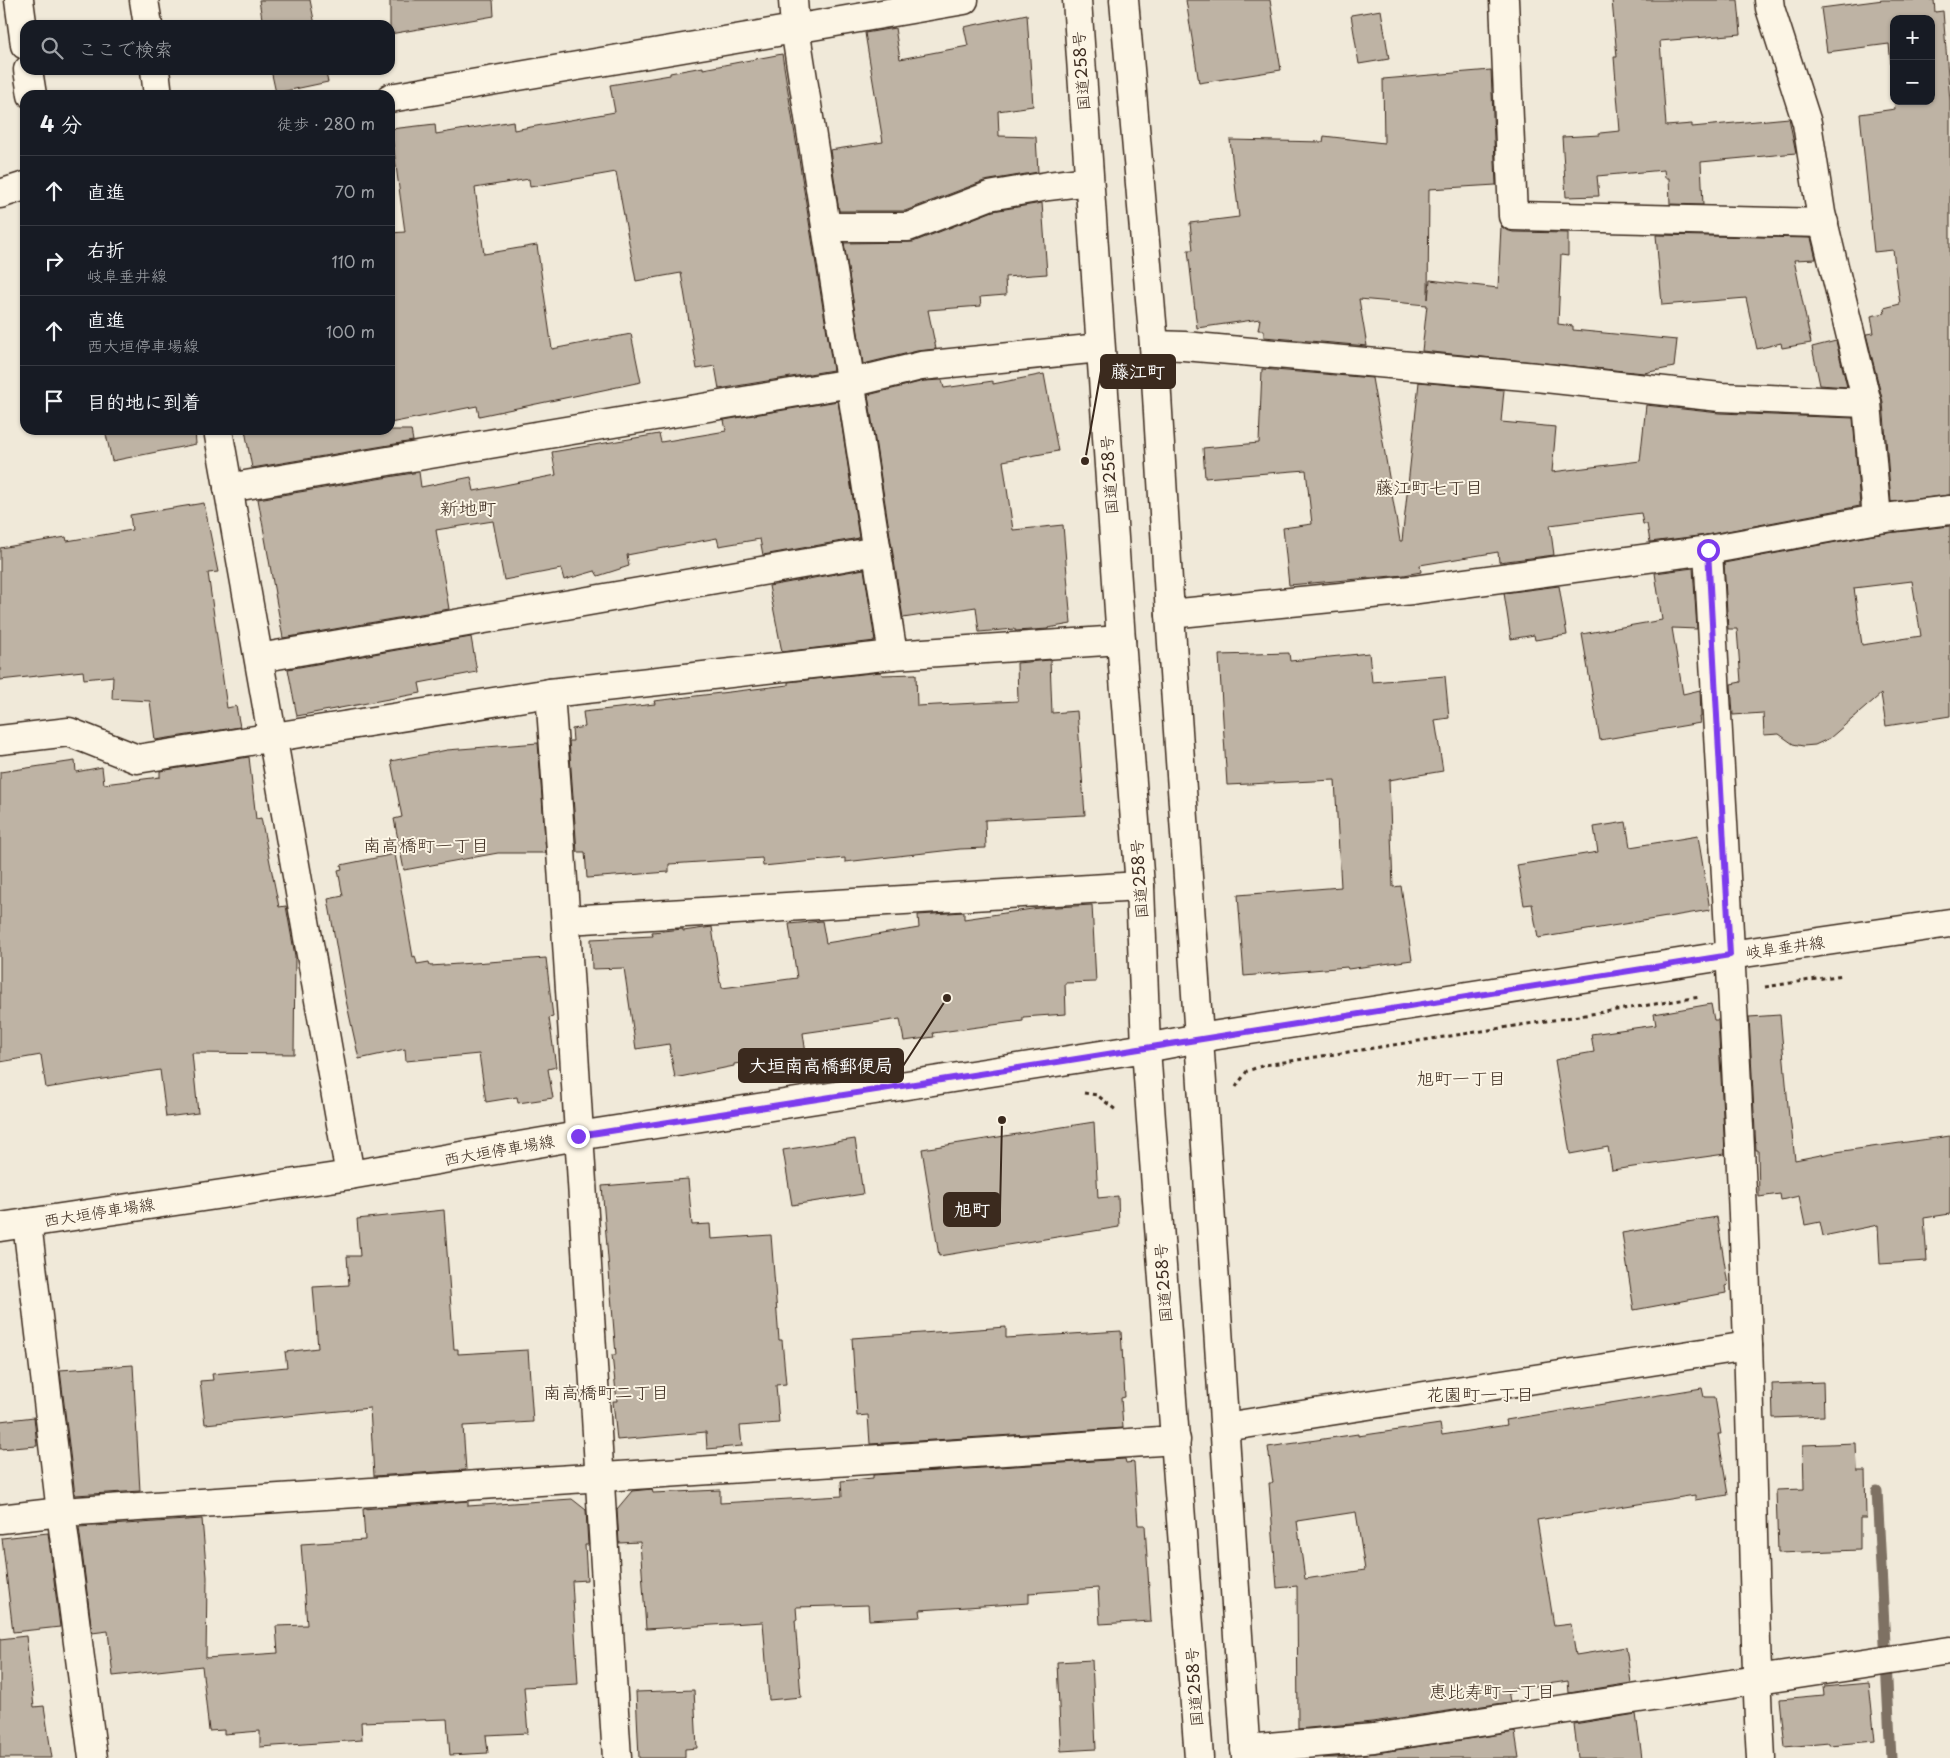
<!DOCTYPE html>
<html lang="ja">
<meta charset="utf-8">
<style>
:root{--surface:#171b24;--page:#242831;--text:#f1f3f6;--muted:#9ea1a6;--line:#363941}
body{margin:0;font-family:"Playpen Sans","Klee One",sans-serif;background:var(--page);color:var(--text)}
.controls{position:absolute;right:15px;top:15px;display:grid;overflow:hidden;border-radius:10px;box-shadow:0 1px 4px #0004}
.controls button{width:45px;height:45px;display:grid;place-items:center;padding:0;border:0;border-bottom:1px solid var(--line);background:var(--surface);color:var(--text);font:25px sans-serif}
.stop{position:absolute;width:15px;height:15px;margin:-11px;border:4px solid #7c3aed;border-radius:50%;background:#fff}
.stop.end{background:#7c3aed;border-color:#fff;box-shadow:0 1px 5px #0008}
.list{margin:0;padding:0;list-style:none}
h2{display:flex;justify-content:space-between;align-items:center;height:65px;margin:0;padding:0 20px;font-size:21px}
h2 small{font-size:16px;font-weight:400;color:var(--muted)}
.list li{display:grid;grid-template-columns:32px 1fr auto;gap:15px;align-items:center;box-sizing:border-box;height:70px;padding:0 20px;border-top:1px solid var(--line)}
.list b{display:block;font-size:19px;white-space:nowrap}
.list p{margin:0;font-size:16px;white-space:nowrap;color:var(--muted)}
.list em{font-size:16px;font-style:normal;color:var(--muted)}
.icon{flex:none;width:28px;height:28px;fill:none;stroke:currentColor;stroke-width:2;stroke-linecap:round;stroke-linejoin:round}
.map{position:relative;flex:none;width:1950px;height:1758px;overflow:hidden}
.search{position:absolute;background:var(--surface);box-shadow:0 1px 4px #0004;left:20px;top:20px;width:375px;height:55px;display:flex;align-items:center;gap:12px;box-sizing:border-box;padding:0 18px;border-radius:15px;color:var(--muted);font-size:19px}
.panel{position:absolute;background:var(--surface);box-shadow:0 1px 4px #0004;left:20px;top:90px;width:375px;height:345px;border-radius:15px}
.map>svg:first-child{display:block}
.lines{fill:none;stroke-linecap:round;stroke-linejoin:round}
.stream{stroke:#7e7163;stroke-width:11}
.building{fill:#beb3a4;stroke:#3b2a1e;fill-rule:evenodd}
.minor-casing{stroke:#3b2a1e;stroke-width:31}
.major-casing{stroke:#3b2a1e;stroke-width:31}
.highway-casing{stroke:#3b2a1e;stroke-width:31}
.path{stroke:#3b2a1e;stroke-width:3;stroke-dasharray:4 4;stroke-linecap:butt}
.minor{stroke:#fcf5e5;stroke-width:28}
.major{stroke:#fcf5e5;stroke-width:28}
.highway{stroke:#fcf5e5;stroke-width:28}
.route{stroke:#7c3aed;stroke-width:6}
.labels{text-anchor:middle;stroke-width:4;stroke-linejoin:round;paint-order:stroke}
.street-label{font-size:16px;fill:#3b2a1e;stroke:#fcf5e5}
.neighbourhood-label{font-size:18px;fill:#3b2a1e;stroke:#fcf5e5}
.quarter-label{font-size:19px;fill:#3b2a1e;stroke:#fcf5e5}
.leader{fill:none;stroke:#3b2a1e;stroke-width:2}
.callout-dot{fill:#3b2a1e;stroke:#fcf5e5;stroke-width:2}
.callout{fill:#3b2a1e;stroke:#3b2a1e;stroke-width:2}
.callout-label{font-size:18px;text-anchor:middle;font-weight:bold;fill:#fff}
</style>
<div class="map">
<svg width="1950" height="1758" viewBox="0 0 1950 1758">
<rect width="100%" height="100%" fill="#f0e9d9"/>
<filter id="ink" filterUnits="userSpaceOnUse"><feTurbulence type="fractalNoise" baseFrequency=".02" numOctaves="2"/><feDisplacementMap in="SourceGraphic" scale="10" xChannelSelector="R" yChannelSelector="G"/><feConvolveMatrix kernelMatrix="1 2 1 2 8 2 1 2 1" color-interpolation-filters="sRGB"/></filter>
<g filter="url(#ink)">
<g class="lines">
<path class="stream" d="M1877,1491L1891,1758"/>
</g>
<g class="building">
<path d="M259,0H310L315,25H263Z"/>
<path d="M390,0H493L494,16L390,34Z"/>
<path d="M1186,0H1270L1281,70L1199,83Z"/>
<path d="M1612,0H1738L1741,34L1660,41L1666,126L1692,124V127L1789,118L1796,153L1701,162L1703,205L1670,204L1669,178H1665L1664,170L1597,176L1599,196L1566,197L1562,137L1600,135V133L1620,131L1614,57H1617Z"/>
<path d="M1883,0H1934L1935,12L1943,11L1950,101V495L1891,502L1883,402L1866,334L1874,333L1871,316L1885,313L1884,308L1900,304L1893,250L1874,252L1860,114L1895,109L1894,101H1931V19H1894V96L1889,44L1827,52L1821,8Z"/>
<path d="M1381,10L1389,59L1359,64L1351,15Z"/>
<path d="M1027,14L1033,106L998,111L999,136L1036,137L1038,172L984,181L905,211H839L830,150L883,142L865,33L895,28L900,59L968,46L964,27Z"/>
<path d="M782,54L833,370L719,389L715,366L697,369L681,273L636,281L616,172L530,187L529,179L475,188L484,254L537,245L552,349L631,334L641,382L479,416L477,406L390,423V233L405,232L391,129L435,124L436,134L513,121L514,130L615,112L610,85L670,75V73L703,67V69Z"/>
<path d="M271,70H325L328,82L276,93Z"/>
<path d="M1491,70L1496,185L1429,189L1428,299L1430,280L1498,288L1501,226L1506,230L1513,232L1568,233V256L1561,255L1558,324L1573,326V330L1677,340L1674,367L1644,373L1422,351L1427,305L1359,299L1367,346L1264,337V330H1258L1260,319L1197,328L1188,250H1193L1190,223L1239,217L1230,140L1323,142L1324,136L1384,143L1383,79Z"/>
<path d="M1042,203L1047,274L1005,277L1006,295L980,297L981,306L928,310L936,349L917,351L863,364L844,243L913,242L993,211Z"/>
<path d="M1656,235L1811,238L1816,259L1794,260L1811,343L1782,348L1781,343L1757,349L1746,298L1662,305Z"/>
<path d="M1836,341L1847,387L1820,385L1812,347Z"/>
<path d="M1262,369L1372,378L1400,541H1402L1419,382L1504,390L1501,422L1556,427L1552,472L1640,461L1646,405L1719,413L1853,418L1860,506L1706,535L1650,542L1647,524H1643L1641,513L1550,525L1554,555L1499,562L1498,552L1420,565L1421,572L1404,575L1289,585L1283,528L1312,524L1306,470L1205,478L1203,448L1259,443Z"/>
<path d="M1044,374L1058,451L1003,461L1013,530L1063,525L1071,624L1048,628V629L1015,631V629L979,632L976,607L903,618L868,395L924,381L942,380L944,388L993,381V384Z"/>
<path d="M838,401L859,538L763,555L760,539L719,546L717,538L627,555L629,566L598,576L595,571L564,580L561,569L504,580L493,521L436,530L449,609L283,638L258,499L419,472L421,487L471,477L474,491L556,475L552,452L659,434L661,442L726,431L724,420Z"/>
<path d="M105,430H195L196,444L112,461Z"/>
<path d="M245,430H411L413,441L252,468Z"/>
<path d="M204,503L218,572L208,573L227,708L236,706L240,727L155,740L150,701L112,699L113,676L84,679L83,671L0,680V548L66,537L67,541L132,530L130,515Z"/>
<path d="M1950,526V716L1886,726L1881,694L1830,738L1815,745L1803,746L1793,744L1779,734L1764,735L1763,713L1733,715L1731,684L1741,682L1737,629H1728L1724,563L1879,534ZM1912,581L1921,636L1862,645L1854,588Z"/>
<path d="M1693,568L1697,629L1672,628L1683,694L1700,690L1701,717H1699L1700,723L1600,740L1582,634L1662,620L1655,573Z"/>
<path d="M864,569L875,641L782,652L769,586Z"/>
<path d="M1559,586L1567,635L1535,640L1534,635L1511,639L1504,593Z"/>
<path d="M471,637L477,672L419,683L421,693L297,716L288,669Z"/>
<path d="M1289,653L1290,661L1369,653L1372,682L1445,676L1449,718L1435,720L1443,771L1389,780L1393,887L1401,886L1412,960L1348,969L1347,967L1244,976L1238,895L1341,887L1335,780L1227,785L1219,655Z"/>
<path d="M1050,660L1052,713L1077,711L1085,815L985,820L986,848L960,849L845,862V858L763,866L762,858L669,864V872L587,878L585,852H577L569,741H573L572,729L585,727L583,712L655,704L654,701L788,685V682L881,672L882,675L916,674L917,706L1018,701L1017,663Z"/>
<path d="M538,743L546,853H498L404,870L394,819L402,817L391,761L447,750Z"/>
<path d="M249,757L256,819L261,818L279,907L286,906L295,956L294,1054L192,1053L198,1113L166,1117L160,1070L46,1088L41,1055L0,1062V772L75,761L76,772L102,767L104,784L160,777V771Z"/>
<path d="M1626,822L1630,847L1698,836L1710,910L1538,938L1532,904L1524,905L1517,865L1598,852L1594,827Z"/>
<path d="M395,854L413,957L415,956L417,964L429,962L430,966L546,958L553,1017L549,1018L556,1067L548,1069L553,1098L518,1103L517,1097L486,1102L479,1054L406,1061L405,1049L359,1059L345,996L328,899L343,896L338,870L342,869L341,865Z"/>
<path d="M1092,905L1096,982L1065,983L1066,1014L1023,1017V1021L933,1033L934,1037L904,1041L900,1019L803,1033L806,1054L734,1064V1066L675,1078L669,1044L636,1049L624,968L592,969L591,939L653,936L652,932L683,929V931L712,927L720,983L721,982L722,988L797,978L789,924L822,921L826,943L919,928L918,915L964,912V919L1039,908Z"/>
<path d="M1711,1004L1714,1020H1718L1725,1154L1612,1170L1608,1147L1570,1154L1555,1060L1565,1058V1057L1594,1052L1591,1034L1656,1025L1654,1014Z"/>
<path d="M1780,1015L1789,1117H1790L1795,1160L1836,1152L1950,1136V1214L1924,1218L1927,1261L1880,1264L1878,1225L1823,1236L1820,1222L1805,1225L1799,1196L1781,1200L1780,1194L1759,1197L1758,1150H1756L1749,1017Z"/>
<path d="M1094,1122L1098,1198L1118,1196L1119,1227L939,1256L922,1149Z"/>
<path d="M855,1139L863,1194L792,1205L783,1150Z"/>
<path d="M688,1179L692,1225L710,1224L711,1239L771,1235L779,1340H782L786,1384L776,1385L779,1423L740,1426L742,1446L707,1449L706,1432L617,1440L613,1401H617L612,1355H616L602,1186Z"/>
<path d="M444,1210L454,1349H458V1354L528,1350L533,1422L463,1426L466,1470L374,1476L370,1408L205,1424L200,1381L213,1380L212,1374L287,1367L285,1352L318,1348L313,1287L349,1285L347,1256H360L357,1219Z"/>
<path d="M1717,1217L1728,1285L1725,1286L1726,1293L1634,1310L1622,1233Z"/>
<path d="M1006,1327V1338L1121,1331L1125,1397L1121,1398L1123,1428L870,1444L868,1415L857,1416L852,1338Z"/>
<path d="M133,1365L140,1491L75,1495L60,1370Z"/>
<path d="M1823,1382L1824,1416L1773,1418L1772,1384Z"/>
<path d="M1702,1388L1704,1397H1715L1721,1434H1718L1728,1495L1695,1500V1495L1537,1520L1554,1626L1571,1624L1576,1655L1626,1647L1631,1683L1569,1693L1568,1681L1508,1690L1510,1702L1372,1722L1298,1729L1297,1586L1277,1588L1270,1495L1269,1483H1273L1268,1447L1358,1434V1436L1440,1424L1442,1435L1507,1425L1506,1420ZM1356,1512L1365,1570L1305,1579L1297,1521Z"/>
<path d="M34,1417L37,1446L0,1449V1421Z"/>
<path d="M1856,1443L1857,1471H1865L1866,1518H1860V1550L1778,1553L1776,1490L1804,1489L1803,1445Z"/>
<path d="M1125,1459L1126,1463L1134,1462L1138,1525H1145L1151,1621L1100,1624L1098,1588L1029,1593V1603L920,1610L921,1617L869,1620L868,1605L796,1607L797,1620H795L801,1697L769,1700L763,1622L646,1629L640,1542L619,1543L617,1509L632,1491L652,1489L653,1493L720,1490V1503L842,1496L841,1481L873,1478V1475Z"/>
<path d="M572,1499L586,1510L588,1545H585L587,1580L572,1581L578,1684L524,1687L528,1733L486,1735L488,1753L450,1755L447,1719L361,1722L362,1740L260,1747V1731L224,1734V1730L209,1731L202,1666L113,1676L108,1631L92,1633L79,1527L202,1519L207,1577L206,1658L278,1653L276,1626L307,1625L301,1544L365,1540L363,1509L468,1501V1506Z"/>
<path d="M48,1533L60,1627L13,1632L2,1538Z"/>
<path d="M26,1636L34,1707L44,1706L52,1758H0V1639Z"/>
<path d="M1092,1660L1096,1749L1061,1751L1057,1662Z"/>
<path d="M1869,1683L1875,1741L1829,1745V1743L1785,1747L1780,1699L1824,1695L1823,1687Z"/>
<path d="M694,1690L697,1748L685,1749V1758H639L636,1692Z"/>
<path d="M1636,1714L1642,1758H1578L1574,1724Z"/>
<path d="M1515,1732L1519,1758H1323L1376,1753Z"/>
</g>
<g class="lines">
<g class="minor-casing">
<g id="minor">
<path d="M19,0L25,45"/>
<path d="M144,0L148,25"/>
<path d="M793,0L795,28L893,655"/>
<path d="M1504,0L1513,216L1824,223"/>
<path d="M1769,0L1770,8L1807,123L1821,213L1867,403L1877,519"/>
<path d="M28,70L32,95"/>
<path d="M155,70L158,95"/>
<path d="M390,98L964,0"/>
<path d="M0,194L25,186"/>
<path d="M826,227H908L989,196L1048,186L1089,181"/>
<path d="M1154,345L1184,346L1536,377L1720,397L1867,403"/>
<path d="M218,430L350,1175"/>
<path d="M228,488L851,383L921,366L1100,348"/>
<path d="M1708,550C1722,815 1739,1080 1748,1345C1753,1483 1753,1620 1761,1758"/>
<path d="M1170,614L1412,590L1708,550L1877,519L1950,510"/>
<path d="M259,658L877,551"/>
<path d="M550,693C576,1047 594,1403 617,1758"/>
<path d="M0,740L69,732L137,759L550,693L893,655L1121,640"/>
<path d="M567,920L1140,886"/>
<path d="M27,1223L61,1512L93,1758"/>
<path d="M1225,1427L1748,1346"/>
<path d="M0,1519L61,1512L1176,1440"/>
<path d="M1245,1749L1374,1738L1950,1651"/>
</g>
</g>
<g class="major-casing">
<path id="major" d="M0,1227L350,1175L578,1136L1146,1048L1199,1038L1730,955L1950,923"/>
</g>
<g class="highway-casing">
<g id="highway">
<path d="M1077,0L1121,640L1140,886L1146,1048L1151,1120L1199,1758"/>
<path d="M1124,0L1154,345L1170,614L1199,1038L1246,1758"/>
</g>
</g>
<g class="path">
<path d="M1765,987L1843,975"/>
<path d="M1236,1087L1247,1071L1265,1065L1700,997"/>
<path d="M1084,1093L1097,1095L1117,1111"/>
</g>
<use href="#minor" class="minor"/>
<use href="#major" class="major"/>
<use href="#highway" class="highway"/>
</g>
</g>
<g class="lines" filter="url(#ink)">
<path class="route" d="M578,1136L1070,1060L1730,955L1708,550"/>
</g>
<g class="labels">
<g class="street-label">
<text transform="translate(1081 71) rotate(-94)" y="6">国道258号</text>
<text transform="translate(1109 475) rotate(-94)" y="6">国道258号</text>
<text transform="translate(1139 879) rotate(-94)" y="6">国道258号</text>
<text transform="translate(1785 947) rotate(-8)" y="6">岐阜垂井線</text>
<text transform="translate(499 1150) rotate(-10)" y="6">西大垣停車場線</text>
<text transform="translate(99 1212) rotate(-9)" y="6">西大垣停車場線</text>
<text transform="translate(1163 1283) rotate(-94)" y="6">国道258号</text>
<text transform="translate(1194 1687) rotate(-94)" y="6">国道258号</text>
</g>
<g class="neighbourhood-label">
<text x="1429" y="494">藤江町七丁目</text>
<text x="426" y="852">南高橋町一丁目</text>
<text x="1461" y="1085">旭町一丁目</text>
<text x="606" y="1399">南高橋町二丁目</text>
<text x="1480" y="1401">花園町一丁目</text>
<text x="1492" y="1698">恵比寿町一丁目</text>
</g>
<g class="quarter-label">
<text x="468" y="515">新地町</text>
</g>
</g>
<path class="leader" d="M1085 461L1101 371M947 998L903 1066M1002 1120L1000 1210"/>
<g class="callout-dot">
<circle cx="1085" cy="461" r="5"/>
<circle cx="947" cy="998" r="5"/>
<circle cx="1002" cy="1120" r="5"/>
</g>
<g class="callout">
<rect x="1101" y="355" width="74" height="33" rx="5"/>
<rect x="739" y="1049" width="164" height="33" rx="5"/>
<rect x="944" y="1193" width="56" height="33" rx="5"/>
</g>
<g class="callout-label">
<text x="1138" y="378">藤江町</text>
<text x="821" y="1072">大垣南高橋郵便局</text>
<text x="972" y="1216">旭町</text>
</g>
</svg>
<div class="controls">
<button>+</button>
<button>−</button>
</div>
<div class="stop" style="left:1708px;top:550px"></div>
<div class="stop end" style="left:578px;top:1136px"></div>
<div class="search"><svg class="icon" aria-label="search" viewBox="0 0 24 24"><circle cx="10" cy="10" r="6"/><path d="M15 15l6 6"/></svg>ここで検索</div>
<section class="panel">
<h2>4 分<small>徒歩 · 280 m</small></h2>
<ul class="list">
<li><svg class="icon" aria-label="ahead" viewBox="0 0 24 24"><path d="M12 20V5M6 11l6-6 6 6"/></svg><div><b>直進</b></div><em>70 m</em></li>
<li><svg class="icon" aria-label="right" viewBox="0 0 24 24"><path d="M7 20v-9h11M14 6l5 5-5 5"/></svg><div><b>右折</b><p>岐阜垂井線</p></div><em>110 m</em></li>
<li><svg class="icon" aria-label="ahead" viewBox="0 0 24 24"><path d="M12 20V5M6 11l6-6 6 6"/></svg><div><b>直進</b><p>西大垣停車場線</p></div><em>100 m</em></li>
<li><svg class="icon" aria-label="arrive" viewBox="0 0 24 24"><path d="M6 21V4h12l-3 4 3 4H6"/></svg><div><b>目的地に到着</b></div></li>
</ul>
</section>
</div>
